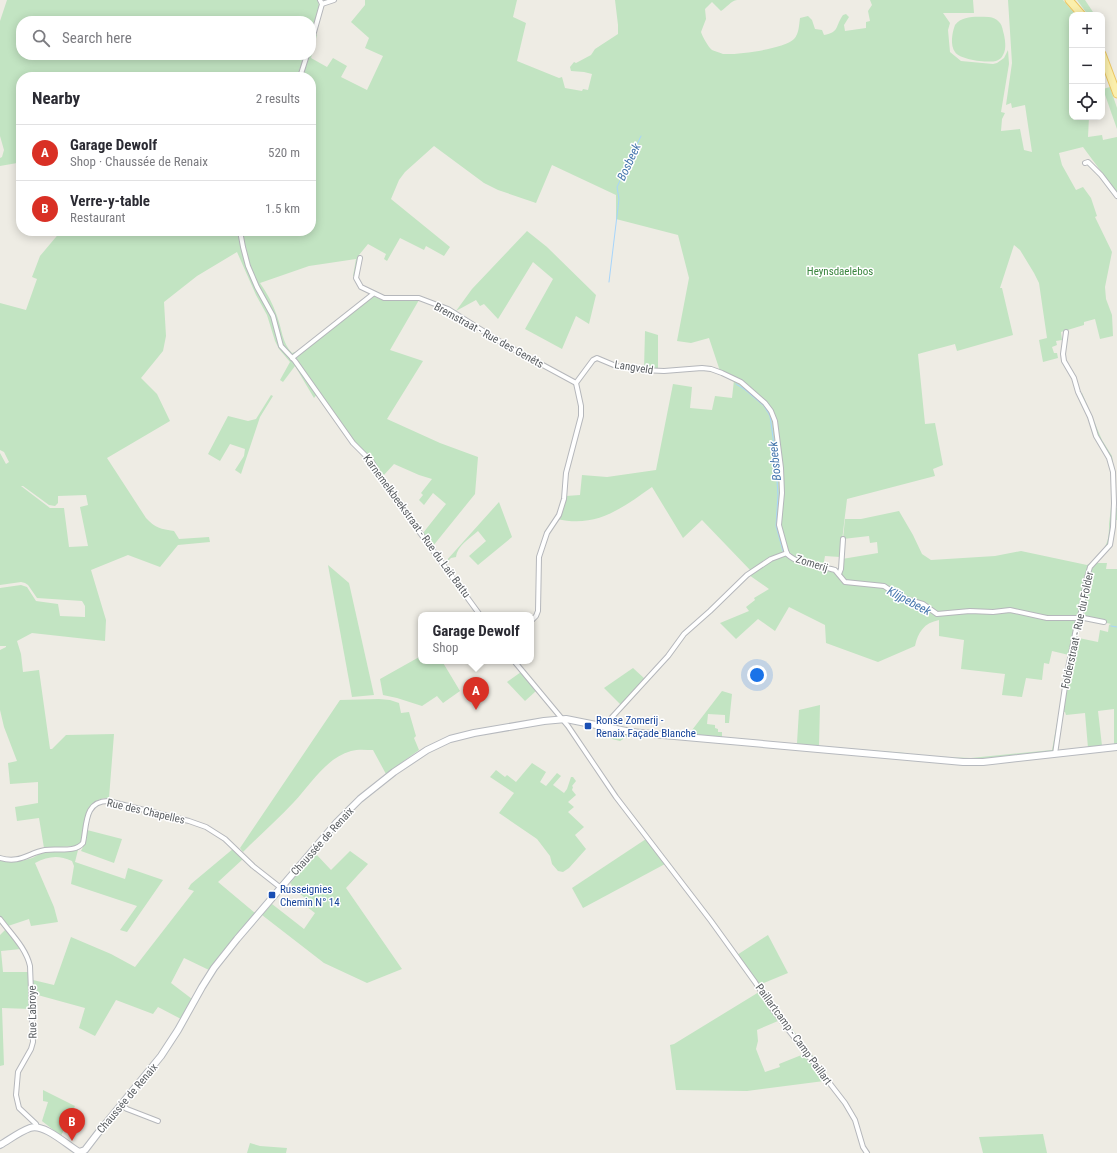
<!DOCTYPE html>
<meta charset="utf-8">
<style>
:root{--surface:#fff;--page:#f2f2f3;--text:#2b2b33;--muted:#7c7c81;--line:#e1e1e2;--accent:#d93025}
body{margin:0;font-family:"Roboto Condensed",sans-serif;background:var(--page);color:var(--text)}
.controls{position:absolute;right:12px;top:12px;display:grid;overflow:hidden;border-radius:8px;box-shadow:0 2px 10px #0003}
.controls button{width:36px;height:36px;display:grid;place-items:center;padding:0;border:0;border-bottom:1px solid var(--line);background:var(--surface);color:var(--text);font:20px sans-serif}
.you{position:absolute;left:757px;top:675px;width:14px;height:14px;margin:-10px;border:3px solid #fff;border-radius:50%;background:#1a73e8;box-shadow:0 0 0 6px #1a73e833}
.badge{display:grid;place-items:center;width:26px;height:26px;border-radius:50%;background:var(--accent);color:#fff;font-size:13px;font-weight:700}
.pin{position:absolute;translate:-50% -33px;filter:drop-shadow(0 1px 2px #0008)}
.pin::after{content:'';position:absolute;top:21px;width:14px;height:12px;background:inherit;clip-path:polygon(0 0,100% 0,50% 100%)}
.popup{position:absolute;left:418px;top:612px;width:116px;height:52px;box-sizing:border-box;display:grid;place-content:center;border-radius:8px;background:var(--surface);filter:drop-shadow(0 1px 3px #0005);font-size:13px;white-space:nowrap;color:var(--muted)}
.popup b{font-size:15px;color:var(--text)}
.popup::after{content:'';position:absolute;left:50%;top:100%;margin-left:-8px;border:8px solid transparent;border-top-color:var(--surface)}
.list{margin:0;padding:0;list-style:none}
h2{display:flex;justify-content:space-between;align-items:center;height:52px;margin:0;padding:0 16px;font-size:17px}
h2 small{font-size:13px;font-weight:400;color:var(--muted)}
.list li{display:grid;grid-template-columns:26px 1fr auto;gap:12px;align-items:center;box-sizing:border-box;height:56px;padding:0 16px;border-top:1px solid var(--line)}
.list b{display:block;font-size:15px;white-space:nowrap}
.list p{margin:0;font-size:13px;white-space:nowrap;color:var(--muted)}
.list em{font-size:13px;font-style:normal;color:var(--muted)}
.icon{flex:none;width:22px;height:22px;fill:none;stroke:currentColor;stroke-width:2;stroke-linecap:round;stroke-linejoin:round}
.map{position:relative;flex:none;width:1117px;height:1153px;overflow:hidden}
.search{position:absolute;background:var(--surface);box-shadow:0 2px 10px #0003;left:16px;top:16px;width:300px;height:44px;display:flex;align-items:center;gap:10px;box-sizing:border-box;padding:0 14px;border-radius:16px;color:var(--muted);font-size:15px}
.panel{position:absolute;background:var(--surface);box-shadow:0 2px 10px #0003;left:16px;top:72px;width:300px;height:164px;border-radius:16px}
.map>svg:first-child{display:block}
.green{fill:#c2e4c2;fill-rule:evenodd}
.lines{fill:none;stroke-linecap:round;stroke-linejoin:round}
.stream{stroke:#a7d5fb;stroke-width:1}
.street-casing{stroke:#b5b7bb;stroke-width:6}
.secondary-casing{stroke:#b6b9be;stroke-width:8}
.primary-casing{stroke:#ebc661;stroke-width:9}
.street{stroke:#fff;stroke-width:4}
.secondary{stroke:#fff;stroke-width:6}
.primary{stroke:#fbefac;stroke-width:7}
.transit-dot{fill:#1a4fb4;stroke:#fff;stroke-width:1.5}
.labels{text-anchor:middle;stroke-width:3;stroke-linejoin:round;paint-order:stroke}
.park-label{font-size:11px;fill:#3a853e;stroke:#fff}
.street-label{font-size:11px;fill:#5c6064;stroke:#fff}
.transit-label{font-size:11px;fill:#164399;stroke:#fff;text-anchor:start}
.water-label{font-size:12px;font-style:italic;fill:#4576ad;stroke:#fff}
</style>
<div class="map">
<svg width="1117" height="1153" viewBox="0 0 1117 1153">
<rect width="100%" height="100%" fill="#eeece4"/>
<g class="green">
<path d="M7,0H318L319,6L312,32L317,35L311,58L327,67L333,58L347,66L341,77L367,90L383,56L365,48L369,38L351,22L365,5V0H517L513,17L526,23L517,61L559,78L562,77L565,88L582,91L583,89L588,90L592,74L584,72L571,71L570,67L574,62L576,63L591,55L595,49L618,34V25L615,0H737C731,1 727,7 721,11L712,2L705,9L706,19L701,32C702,36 709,48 712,50C715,51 720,53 723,54C738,55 784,49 794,39C799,34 799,25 800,18L808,16L812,20L815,29L822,30L824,35C840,32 835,26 843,15L846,14L849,17L844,25L845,31L866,28V22L870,21L868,11L872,5L870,0H973L974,13H943L950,23L948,30L950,52L961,61L993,64L997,63L1004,58L1008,50L1009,64L1001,112L1005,113L1002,119L1001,131L1020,129L1024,150L1032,152L1025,105L1012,108L1011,103L1006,105L1012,63L1008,0H1063L1076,15H1072V117H1089L1088,137L1102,135L1103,140L1117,137V193L1083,147L1059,153L1062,165L1076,190L1083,187L1091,198L1097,216L1095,217L1112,252L1105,287L1106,299L1112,315L1113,336L1100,339L1095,319L1084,322V325L1061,332L1062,340L1056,341L1057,345L1052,347L1054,353H1057L1058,358L1043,362L1039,340L1047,338L1039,283L1034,273L1020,250L1014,245L1000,288H1002L1013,335L957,351L955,344L918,354L925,424L935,423L943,465L933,469L935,476L847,499L840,557L825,556L823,567L797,559L789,552L787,549L781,526L783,499L773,413L750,388L720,371L709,338L691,343L677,341L689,278L678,235L616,219V195L552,165L536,203L498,190L484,183L434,146L405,172L399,180L391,199L450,247L444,256L426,246L424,250L400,238L387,261L384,259L386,254L368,244L359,255L355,276H353L356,259L309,266L260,283C267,293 273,304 277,316C282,329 282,343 292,353L298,351L372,296L383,300H419L390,350L423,361L387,419L440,443L478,457L475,494L433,546L423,533L446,504L433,493L424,505L419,500L423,495L421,493L432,479L419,475L394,464L383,476L370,457L348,435L318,393L314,398L295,366L283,382L280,380L290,362L279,349L275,341L267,315L256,295L237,252L197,276L164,302L166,336L163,351L141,378L157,394L170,421L107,458L146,518C155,528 161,529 174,531L179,539L209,537L210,542L178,545L160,567L128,555L91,570L106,620L105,641L32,633L17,641L21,654L23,672L39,670L50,749H52L66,735L114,734L109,798C100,798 94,801 88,809L82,844L77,846L44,848L39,818L17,821L15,807L38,803V782L10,784L8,763L17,761L4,727L0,710V650L6,647V646H0V588L21,585L27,587L36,601L58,604L60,616L85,617V606L82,601L37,598L28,585L25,583L21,582L0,585V453L6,464L9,462L4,452L0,450V303L26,310L37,279L32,277L40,256L61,231H311V77H21V171L17,163L0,166V158L2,157L4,150L0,136V21ZM21,21H311V55H21ZM21,486H23L49,505L55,506L58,503V496L86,495L88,505L80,507L88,546L69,547L64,508H50Z"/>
<path d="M1077,0H1085L1095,15H1088Z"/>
<path d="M989,17C997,18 1002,23 1003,31C1005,38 1007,49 1003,55C1002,58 999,60 996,61C988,63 960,60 955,52C950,45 952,33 955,25C963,15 977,17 989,17Z"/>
<path d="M1110,87L1117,108V129L1103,89Z"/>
<path d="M527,231L547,247L596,295L589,324L576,316L562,349L525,329L553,279L533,262L498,319L484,304L480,306L476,300L456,311L472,289Z"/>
<path d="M645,331L658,335V370L644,369Z"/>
<path d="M734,380L743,386L766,406L775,421L774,432L780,479L778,524L784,552L751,571L702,520L683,538L652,487C621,509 596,528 557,519L566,496L580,495L582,475L607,477L656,470L673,384L692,387L690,408L712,410L715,396L732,398Z"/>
<path d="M1082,393L1102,440L1112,456L1115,479L1116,508H1117V520H1115L1113,471L1080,394Z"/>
<path d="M271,395L273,396L260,417L241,474L235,470L244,456L245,449L230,444L220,461L208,454L228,416L248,421L256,419Z"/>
<path d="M1104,451C1117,465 1116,527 1109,544C1105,554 1092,560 1089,568C1084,582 1084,604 1079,616L1062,617H1049L1011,610L993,611L965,610L941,613L935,611L920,602L902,597L884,585L848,582L841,577C839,572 842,565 842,559L878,553L877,542L870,543L869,536L843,539L845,519H861L899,511L913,535L922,554L931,560L995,556L1021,551L1087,565C1095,561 1104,551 1107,542C1109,537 1109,530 1109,524C1112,500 1116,473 1104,451Z"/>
<path d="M499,502L512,537L478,565L469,556L486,541L478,531C470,538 457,546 456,557L451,558L447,562L446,561Z"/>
<path d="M784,556L833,571L840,579L885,587L899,596L920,604L934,613L1008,611L1033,616L1075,619L1076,621L1069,655L1052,651L1049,664L1044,663L1042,680L1026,678L1022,697L1002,695L1005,674L961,669L964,640L939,636V620C924,623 918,632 915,646L878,662L826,643L825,625L789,607L775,631L758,619L736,639L720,623L749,611L746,607L755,600L754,598L769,589L749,575L769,562Z"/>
<path d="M1097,561L1098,563H1107L1106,569H1117V744L1114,745V709L1098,711L1102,746L1088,748L1085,713L1066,715L1065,712H1061L1074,637L1098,642L1100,630L1108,632L1109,625L1111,624L1082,617L1086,589L1091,569Z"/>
<path d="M328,565L349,583L374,695L352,697Z"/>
<path d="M421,656V661H442L460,691L443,703L437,696L422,706L397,698L383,695L380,679Z"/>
<path d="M633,668L646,680L622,706L604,688Z"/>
<path d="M521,672L536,691L525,701L507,682Z"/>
<path d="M722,691L732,694L729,723H725V715L708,714L707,724L715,725V728L718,729V732H722V738L685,735L689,734Z"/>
<path d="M379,699L390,700L399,703L401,713L409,712L416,736L414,738L419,750L386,774L373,750C366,750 358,749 351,751C326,758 311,784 294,802C278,819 260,835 243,852L240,848L340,700Z"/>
<path d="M1061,701L1054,749L1053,752L980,759L925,756L971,758L1052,750Z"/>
<path d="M820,705L819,746L905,753V755L790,744L797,743L799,710Z"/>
<path d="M601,728L630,735L620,741L604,737V734L599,733Z"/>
<path d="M532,763L546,772L540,782L546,786L557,773L561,776L553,785L564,793L567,789L571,777H573L576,781L572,786L573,787L572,790L576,795L568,802L574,807L568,812L584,827L575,835L586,849L569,868L563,872L558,871L552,864L550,856L537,839L499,813L514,793L490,777L496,770L505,777L507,775L516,782Z"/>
<path d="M87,830L122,839L114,863L81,851L86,841Z"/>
<path d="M646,839L665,864L583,908L572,888Z"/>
<path d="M234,848L244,858L218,882L255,913L209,970L184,958L171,983L192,999L181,1019L158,1007L153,1014L116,1000L95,1036L79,1028L85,1008L34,994L33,980L54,985L71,937L111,954L135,967L194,891L188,889L191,884Z"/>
<path d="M78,850L75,862L125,879L128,868L163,880L127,932L120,930L137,906L71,884L74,866L72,861C58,855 49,856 35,863L54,907L58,922L31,926L29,919L8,926L0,916V859C11,861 21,862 32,858C37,856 40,853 46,851C56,849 68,850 78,850Z"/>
<path d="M350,851L368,864L346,888L402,969L367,983L324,963L262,915L272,904L304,929L315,913L302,903L305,898L291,886L292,885L290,883L315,853L331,870Z"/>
<path d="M6,929L21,949L1,951L3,972H30L31,1009L2,1008L4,1065L0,1066V935Z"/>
<path d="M768,935L788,973L759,985L737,955Z"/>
<path d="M759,992L778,1021L757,1030L758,1041L756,1049L765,1072L780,1067L779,1064L804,1054L824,1081L747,1091L676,1090L670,1045L674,1044Z"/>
<path d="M786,1021L823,1069L822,1070L785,1023Z"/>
<path d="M43,1090L75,1106L61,1136L42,1121L48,1102L43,1101Z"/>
<path d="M1043,1134L1047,1153H983L979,1137Z"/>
<path d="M250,1143L260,1146L287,1148L286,1153H247Z"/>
</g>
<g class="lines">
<g class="stream">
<path d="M609,282L619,199L617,187L641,136"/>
<path d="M736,384L744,389L764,406L770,416L775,452L778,495L776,526L783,551"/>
<path d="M809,566L829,570"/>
<path d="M920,605L933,613"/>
<path d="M990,614L1000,613"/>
<path d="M939,616L945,615"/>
<path d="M1111,626L1117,627"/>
</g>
<g class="street-casing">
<g id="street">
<path d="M322,4L334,0"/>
<path d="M311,43L322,4L320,0"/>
<path d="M300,77L307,55"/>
<path d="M1085,163L1088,162L1101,175L1117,196"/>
<path d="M240,231L243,247L248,266L257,287L273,316L281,346L295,361L353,443L372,462L383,482L480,615"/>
<path d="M360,258L356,278L361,287L384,298H419L448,309L504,344L576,383"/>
<path d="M292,358L373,294"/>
<path d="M839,574L841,569L843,539"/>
<path d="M531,621L536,616L538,611L539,557L547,533L559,515L564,499L566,473L581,416V406L576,383L593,360L597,358L616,366L642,370L664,371L702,368L711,369L722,373L741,382L765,403L771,411L775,421L781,468L782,493L779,525L787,554C800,566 819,565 835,570L845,582L884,586L902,598L923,604L937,614L970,611L993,612L1010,610L1047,618H1084L1104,622"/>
<path d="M514,661L568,726L616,797L711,921L755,982L773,1010L845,1103L855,1120L863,1147L867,1153"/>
<path d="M603,727L668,656L684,634L710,611L747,575L771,559L787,553"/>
<path d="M1055,754L1067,673L1077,624L1081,612L1086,581L1090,567L1110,545L1113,527L1114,503L1113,472L1109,458L1096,436L1090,417L1078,392L1074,378L1064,361L1063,354L1066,332"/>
<path d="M0,858C20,864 28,853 45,850C57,848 75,853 83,843C87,825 84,801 108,801L189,821L206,827L225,839L253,866L281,888"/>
<path d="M0,919C11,934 26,948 30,966L33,1042L31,1049L18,1072L16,1095L19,1108L36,1124L37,1127"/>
<path d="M121,1105L127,1109L158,1121"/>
</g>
</g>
<g class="secondary-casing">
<path id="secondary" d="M0,1145C9,1140 19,1132 30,1128C44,1123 67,1145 79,1152L85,1150L98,1133L161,1056L178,1030L202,987L214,968L237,939L337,822L360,799L394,772L427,750L450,739L474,733L544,721L566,719L631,732L652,734L963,762H983L1117,747"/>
</g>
<g class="primary-casing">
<g id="primary">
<path d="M1069,0L1082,15"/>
<path d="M1102,54L1117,94"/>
</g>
</g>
<use href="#street" class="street"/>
<use href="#secondary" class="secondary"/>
<use href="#primary" class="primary"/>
</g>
<g class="transit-dot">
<rect x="584" y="722" width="8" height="8" rx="2"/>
<rect x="268" y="891" width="8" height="8" rx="2"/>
</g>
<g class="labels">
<g class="park-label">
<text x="840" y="275">Heynsdaelebos</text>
</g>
<g class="street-label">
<text transform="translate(489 335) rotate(29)" y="4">Bremstraat - Rue des Genêts</text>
<text transform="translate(634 367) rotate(9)" y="4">Langveld</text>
<text transform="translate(417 526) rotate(54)" y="4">Karnemelkbeekstraat - Rue du Lait Battu</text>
<text transform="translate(812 563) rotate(17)" y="4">Zomerij</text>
<text transform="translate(1077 630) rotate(-78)" y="4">Folderstraat - Rue du Folder</text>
<text transform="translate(146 811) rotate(13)" y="4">Rue des Chapelles</text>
<text transform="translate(322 841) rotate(-48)" y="4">Chaussée de Renaix</text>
<text transform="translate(32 1012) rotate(-91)" y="4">Rue Labroye</text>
<text transform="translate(794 1034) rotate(54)" y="4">Paillartcamp - Camp Paillart</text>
<text transform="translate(127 1098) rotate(-50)" y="4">Chaussée de Renaix</text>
</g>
<g class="transit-label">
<text x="596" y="724">Ronse Zomerij -<tspan x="596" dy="13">Renaix Façade Blanche</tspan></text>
<text x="280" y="893">Russeignies<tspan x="280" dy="13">Chemin N° 14</tspan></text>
</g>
<g class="water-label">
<text transform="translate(629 162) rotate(-65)" y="4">Bosbeek</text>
<text transform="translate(775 461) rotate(-96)" y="4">Bosbeek</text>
<text transform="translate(909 601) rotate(28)" y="4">Klijpebeek</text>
</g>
</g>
</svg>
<div class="controls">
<button>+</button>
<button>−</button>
<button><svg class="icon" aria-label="locate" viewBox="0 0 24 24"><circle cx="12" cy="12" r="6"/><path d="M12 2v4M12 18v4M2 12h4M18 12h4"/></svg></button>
</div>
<div class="you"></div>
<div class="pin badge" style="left:476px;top:710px">A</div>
<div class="popup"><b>Garage Dewolf</b>Shop</div>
<div class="pin badge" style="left:72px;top:1141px">B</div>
<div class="search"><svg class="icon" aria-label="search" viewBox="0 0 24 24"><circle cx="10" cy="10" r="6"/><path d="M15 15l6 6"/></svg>Search here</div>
<section class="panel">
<h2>Nearby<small>2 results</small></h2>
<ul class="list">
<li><span class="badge">A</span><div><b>Garage Dewolf</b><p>Shop · Chaussée de Renaix</p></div><em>520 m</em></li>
<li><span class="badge">B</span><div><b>Verre-y-table</b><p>Restaurant</p></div><em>1.5 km</em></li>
</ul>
</section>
</div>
